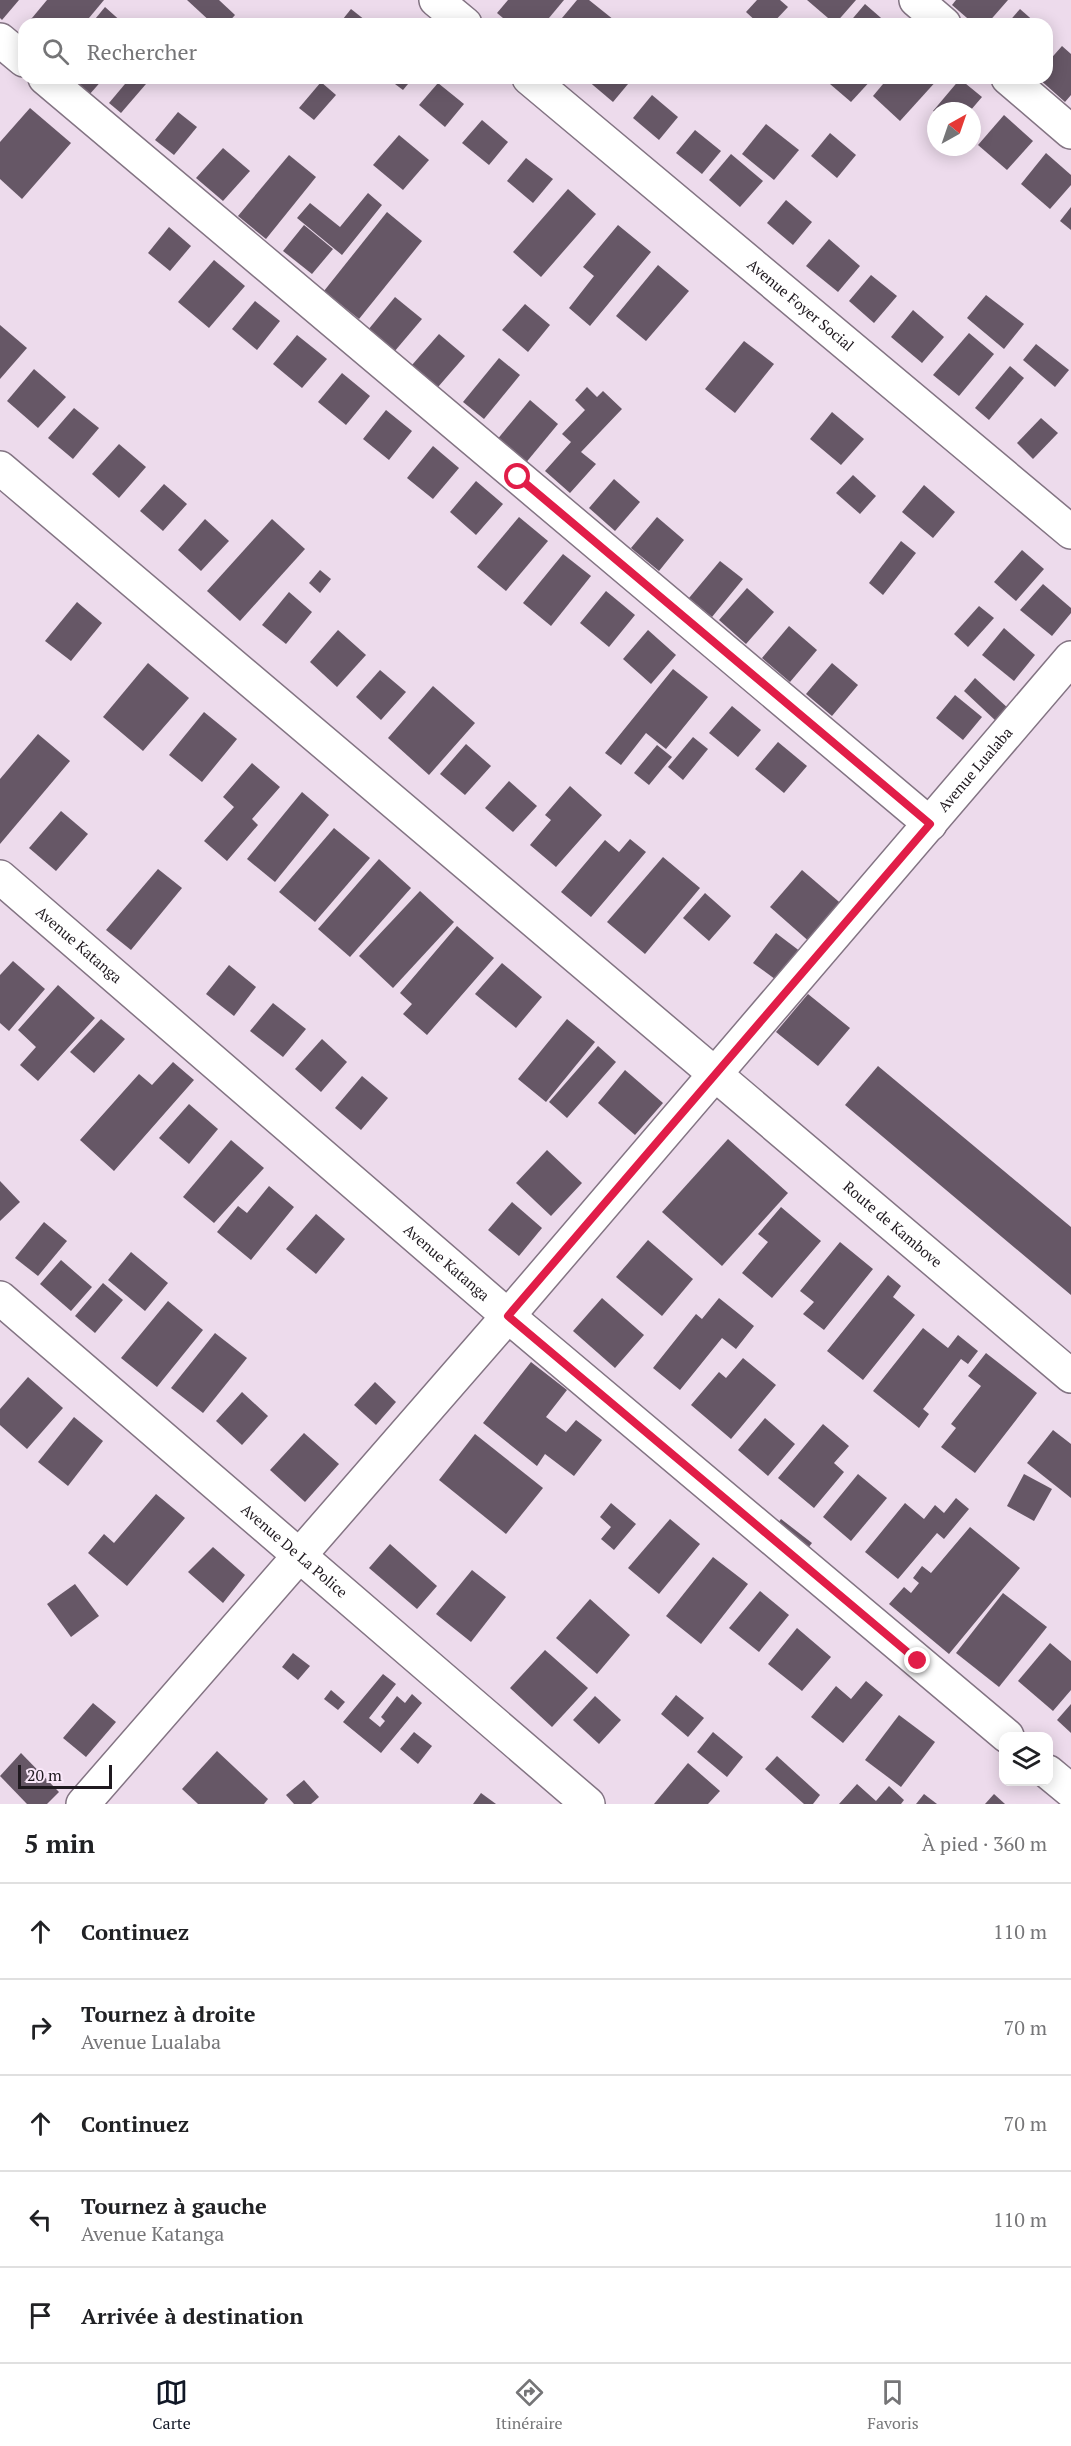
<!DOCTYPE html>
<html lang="fr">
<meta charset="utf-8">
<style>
:root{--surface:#fff;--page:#f2f2f2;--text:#202124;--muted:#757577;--line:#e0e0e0;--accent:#111827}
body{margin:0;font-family:"PT Serif",serif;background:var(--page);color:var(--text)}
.controls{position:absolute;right:18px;bottom:18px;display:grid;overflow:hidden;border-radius:12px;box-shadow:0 3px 15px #0003}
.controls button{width:54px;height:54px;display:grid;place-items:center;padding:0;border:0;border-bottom:2px solid var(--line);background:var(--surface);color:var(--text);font:30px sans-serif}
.compass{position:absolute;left:927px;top:102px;width:54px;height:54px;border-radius:50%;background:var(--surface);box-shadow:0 3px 15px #0003;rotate:40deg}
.scale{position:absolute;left:18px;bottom:15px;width:94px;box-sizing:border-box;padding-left:6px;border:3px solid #1f191f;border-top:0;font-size:16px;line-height:21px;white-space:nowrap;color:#1f191f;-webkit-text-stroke:4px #fae8fa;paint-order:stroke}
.stop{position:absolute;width:18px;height:18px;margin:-14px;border:4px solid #e11d48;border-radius:50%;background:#fff}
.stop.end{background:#e11d48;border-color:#fff;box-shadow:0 2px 6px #0008}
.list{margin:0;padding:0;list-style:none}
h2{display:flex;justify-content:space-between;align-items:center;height:78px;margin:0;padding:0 24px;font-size:26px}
h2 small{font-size:20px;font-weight:400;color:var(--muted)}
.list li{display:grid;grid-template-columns:39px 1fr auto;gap:18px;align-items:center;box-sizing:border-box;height:96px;padding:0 24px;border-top:2px solid var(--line)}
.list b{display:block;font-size:22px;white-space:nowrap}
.list p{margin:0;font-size:20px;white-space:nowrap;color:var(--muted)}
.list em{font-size:20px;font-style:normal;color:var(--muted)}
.icon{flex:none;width:33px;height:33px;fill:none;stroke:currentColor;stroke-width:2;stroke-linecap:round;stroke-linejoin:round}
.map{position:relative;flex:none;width:1071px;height:1804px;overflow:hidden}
.search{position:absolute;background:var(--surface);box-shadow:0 3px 15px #0003;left:18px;right:18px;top:18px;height:66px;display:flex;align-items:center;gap:15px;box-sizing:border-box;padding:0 21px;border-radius:18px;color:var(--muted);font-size:22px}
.sheet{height:558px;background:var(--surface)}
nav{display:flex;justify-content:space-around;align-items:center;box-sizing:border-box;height:84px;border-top:2px solid var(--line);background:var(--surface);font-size:16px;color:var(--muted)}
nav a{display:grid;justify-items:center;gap:3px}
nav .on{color:var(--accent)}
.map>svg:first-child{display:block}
.building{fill:#665766}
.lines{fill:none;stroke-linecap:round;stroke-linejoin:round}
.minor-casing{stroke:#837483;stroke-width:36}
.minor{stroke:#fff;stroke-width:33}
.route{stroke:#e11d48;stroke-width:8}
.labels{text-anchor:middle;stroke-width:6;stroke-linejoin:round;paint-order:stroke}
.street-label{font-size:15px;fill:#1f191f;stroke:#fae8fa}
</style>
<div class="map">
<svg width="1071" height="1804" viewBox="0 0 1071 1804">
<rect width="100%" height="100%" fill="#eddbec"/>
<g class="building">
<path d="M0,0H19L2,20L0,18Z"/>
<path d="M47,0H104L84,24H27Z"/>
<path d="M187,0H219L235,15L227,24H213Z"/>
<path d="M508,0H564L544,24H510L497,13Z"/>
<path d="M577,0H589L619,24H557Z"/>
<path d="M757,0H780L788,7L772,24H759L746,12Z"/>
<path d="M807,0H856L835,24Z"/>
<path d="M956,0H1008L987,24H974L952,5Z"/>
<path d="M865,4L888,24H848Z"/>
<path d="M105,7L124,24H91Z"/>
<path d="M351,9L370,24H339Z"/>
<path d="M1020,9L1037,24H1007Z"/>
<path d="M1062,46L1071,54V95L1065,102L1038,78H1047V63Z"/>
<path d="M69,78H104L89,95Z"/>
<path d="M130,78H138L146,84L121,113L109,103Z"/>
<path d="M387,78H413L403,90Z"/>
<path d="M589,78H633L613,102L587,80Z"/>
<path d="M823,78H873L851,102Z"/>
<path d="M888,78H939L900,121L873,96Z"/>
<path d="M960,79L982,97L970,111H936V113L933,111Z"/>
<path d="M321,82L336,95L314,120L299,108Z"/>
<path d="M438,83L464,104L445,127L419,105Z"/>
<path d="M652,95L678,117L659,140L633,118Z"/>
<path d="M30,108L71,143L22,199L0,179V142Z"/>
<path d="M178,112L197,127L174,155L155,140Z"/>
<path d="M1004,115L1033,141L1007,170L978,145Z"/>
<path d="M482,120L508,142L489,165L462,143Z"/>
<path d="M766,124L799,150L774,180L742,154Z"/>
<path d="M695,130L721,151L702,174L676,153Z"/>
<path d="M830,133L856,155L837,178L811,156Z"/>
<path d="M399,135L429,160L403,190L373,165Z"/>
<path d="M223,148L250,171L223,201L196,178Z"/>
<path d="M1046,153L1071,175V185L1050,209L1021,184Z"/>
<path d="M731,154L763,181L740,207L709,180Z"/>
<path d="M289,155L316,177L266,239L238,216Z"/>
<path d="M526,158L553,179L533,203L507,181Z"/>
<path d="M568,189L596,214L541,277L513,252Z"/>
<path d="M368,193L382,205L342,255L297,218L310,203L340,227Z"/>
<path d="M786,200L812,222L793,245L767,223Z"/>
<path d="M1071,207V230L1060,221Z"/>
<path d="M387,212L422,241L359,319L324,291Z"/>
<path d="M304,225L333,249L312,274L283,251Z"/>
<path d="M618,225L651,252L590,326L569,308L594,276L583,267Z"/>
<path d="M169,227L191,246L170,271L148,253Z"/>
<path d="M829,239L860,266L838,292L806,266Z"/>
<path d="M214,260L245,286L209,328L178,302Z"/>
<path d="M658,265L689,291L646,341L616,316Z"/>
<path d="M871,275L897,296L874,323L849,301Z"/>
<path d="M986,295L1024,324L1004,349L967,318Z"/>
<path d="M395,297L422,319L394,352L368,330Z"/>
<path d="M255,301L280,321L257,350L232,329Z"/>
<path d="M525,304L550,325L528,352L502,330Z"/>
<path d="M913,310L944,337L922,363L891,337Z"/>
<path d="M0,325L27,348L0,379Z"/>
<path d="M969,333L994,354L959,396L933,375Z"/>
<path d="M439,334L465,356L438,387L412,365Z"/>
<path d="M297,335L327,359L302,388L273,364Z"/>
<path d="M744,341L774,364L735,413L705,389Z"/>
<path d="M1036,344L1069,370L1055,387L1023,360Z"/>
<path d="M499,358L520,375L484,419L463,402Z"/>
<path d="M1010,366L1024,378L989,420L975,408Z"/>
<path d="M34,369L66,397L38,428L7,401Z"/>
<path d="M342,373L370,396L346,425L318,402Z"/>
<path d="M587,387L597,397L603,391L622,409L581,452L596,464L570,493L545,471L571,442L562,434L585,410L575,400Z"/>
<path d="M530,400L558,424L524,465L496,441Z"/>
<path d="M74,408L99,428L73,459L48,438Z"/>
<path d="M386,410L412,431L389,460L363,439Z"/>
<path d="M832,412L864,439L841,465L810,439Z"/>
<path d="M1041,418L1058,433L1033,459L1017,443Z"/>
<path d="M119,444L146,467L119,498L92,474Z"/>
<path d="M433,446L459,468L433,499L407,478Z"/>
<path d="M853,475L876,496L860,514L836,493Z"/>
<path d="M614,479L640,502L615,531L589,508Z"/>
<path d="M476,481L503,504L476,535L450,512Z"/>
<path d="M164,484L187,504L163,531L140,511Z"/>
<path d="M924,485L955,512L933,538L902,512Z"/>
<path d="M519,517L548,541L506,591L477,567Z"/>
<path d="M657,517L684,540L659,571L631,548Z"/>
<path d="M205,519L229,541L201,571L178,550Z"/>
<path d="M272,519L305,549L240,621L207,591Z"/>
<path d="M901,541L916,553L883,595L869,583Z"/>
<path d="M1022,550L1044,569L1016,601L994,582Z"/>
<path d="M563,554L591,576L551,626L523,603Z"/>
<path d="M720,561L743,579L712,617L689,598Z"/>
<path d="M320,570L331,579L320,593L309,583Z"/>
<path d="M1043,584L1071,608V613L1052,636L1020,610Z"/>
<path d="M747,588L774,612L746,644L719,620Z"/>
<path d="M606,591L635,615L609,647L580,623Z"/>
<path d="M289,592L312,612L286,644L262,625Z"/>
<path d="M77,602L102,623L71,661L45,641Z"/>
<path d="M979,606L994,618L968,647L954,634Z"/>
<path d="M789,626L817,650L790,682L762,658Z"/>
<path d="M1004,628L1035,655L1014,681L982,655Z"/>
<path d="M338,630L366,655L337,687L310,662Z"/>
<path d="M648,630L676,655L651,684L623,659Z"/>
<path d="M148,663L189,698L143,751L103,717Z"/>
<path d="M832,663L858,685L832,716L806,694Z"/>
<path d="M673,669L708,697L666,749L646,733L621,765L605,753Z"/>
<path d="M380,670L406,692L381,720L356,697Z"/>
<path d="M975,678L1009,709L997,722L964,691Z"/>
<path d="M433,686L475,723L429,775L388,738Z"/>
<path d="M955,695L982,717L963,740L936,718Z"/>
<path d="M732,706L761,730L738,757L709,733Z"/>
<path d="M204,712L237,739L202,782L169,755Z"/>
<path d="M38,734L70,761L0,844V779Z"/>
<path d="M693,737L708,749L683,780L668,767Z"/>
<path d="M778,742L807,766L784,793L755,769Z"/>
<path d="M466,744L491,766L465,795L440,774Z"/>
<path d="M657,745L672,757L649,785L634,773Z"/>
<path d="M252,763L280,787L252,819L258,825L227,861L204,841L234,807L223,797Z"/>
<path d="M509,781L537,806L513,832L485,808Z"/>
<path d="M570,786L602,815L556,867L530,845L551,820L545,815Z"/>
<path d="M302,792L329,815L275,882L247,859Z"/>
<path d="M61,811L88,834L56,871L29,848Z"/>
<path d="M334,828L370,858L315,922L279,892Z"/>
<path d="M630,839L646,852L591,917L561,892L605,840L619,852Z"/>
<path d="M663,857L700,888L645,954L607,922Z"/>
<path d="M379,859L411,888L350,957L318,929Z"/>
<path d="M158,869L182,888L131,950L106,930Z"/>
<path d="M802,870L845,907L812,944L770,907Z"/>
<path d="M420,891L454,922L393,988L359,956Z"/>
<path d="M705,893L731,916L709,941L683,918Z"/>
<path d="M457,926L494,958L427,1035L403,1014L412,1004L400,993Z"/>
<path d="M776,933L801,952L779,982L753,963Z"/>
<path d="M13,961L45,989L9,1031L0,1023V975Z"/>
<path d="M502,963L542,997L516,1028L475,994Z"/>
<path d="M229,965L256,987L234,1016L206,994Z"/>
<path d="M58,985L95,1018L38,1081L20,1065L36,1047L18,1030Z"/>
<path d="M808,994L850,1028L818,1066L776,1032Z"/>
<path d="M273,1003L306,1029L283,1057L250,1031Z"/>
<path d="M101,1019L125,1039L94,1073L70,1052Z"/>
<path d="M567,1019L595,1042L546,1102L518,1079Z"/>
<path d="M322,1039L347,1062L321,1092L295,1069Z"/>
<path d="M598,1046L616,1062L567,1118L549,1102Z"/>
<path d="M173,1062L194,1080L114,1171L80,1140L139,1074L152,1085Z"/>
<path d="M878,1066L1071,1227V1295L845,1105Z"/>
<path d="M625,1070L663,1103L635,1135L598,1103Z"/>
<path d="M362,1076L388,1098L361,1130L335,1108Z"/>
<path d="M189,1104L218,1129L189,1164L159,1138Z"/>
<path d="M728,1139L788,1193L722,1266L662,1212Z"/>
<path d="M231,1140L264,1168L214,1223L183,1197Z"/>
<path d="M547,1150L582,1183L551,1216L516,1183Z"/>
<path d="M0,1181L20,1202L0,1221Z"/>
<path d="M269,1186L294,1207L251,1260L217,1232L238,1206L247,1213Z"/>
<path d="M512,1202L542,1228L519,1256L488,1230Z"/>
<path d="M781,1207L821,1241L772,1298L742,1273L768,1242L758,1234Z"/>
<path d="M316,1214L345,1239L316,1274L286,1249Z"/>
<path d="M44,1222L67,1241L38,1276L15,1258Z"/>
<path d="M648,1240L693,1279L662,1316L616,1277Z"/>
<path d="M840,1242L873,1269L824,1330L803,1314L814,1302L800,1291Z"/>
<path d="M131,1252L168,1283L145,1311L108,1280Z"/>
<path d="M61,1260L92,1287L71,1311L40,1284Z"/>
<path d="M888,1275L901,1286L893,1297L915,1315L863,1380L827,1351Z"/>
<path d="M103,1283L123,1300L95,1333L75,1316Z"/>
<path d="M602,1298L644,1335L615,1368L573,1331Z"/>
<path d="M719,1298L754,1326L736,1349L722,1338L680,1390L653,1368L696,1314L702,1319Z"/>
<path d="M168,1301L203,1330L157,1387L121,1358Z"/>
<path d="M923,1328L948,1348L958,1335L978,1351L968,1364L961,1359L923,1409L929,1414L919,1428L873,1391Z"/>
<path d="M215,1333L247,1358L203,1413L171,1388Z"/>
<path d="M986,1353L1037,1393L975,1473L941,1447L956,1428L951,1424L981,1386L968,1376Z"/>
<path d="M743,1358L776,1385L731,1439L691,1405L719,1372L726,1378Z"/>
<path d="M531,1362L567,1390L546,1417L566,1432L576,1420L602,1440L574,1476L545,1454L537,1466L483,1423Z"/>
<path d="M28,1377L63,1408L27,1449L0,1425V1409Z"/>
<path d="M375,1382L396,1402L376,1425L354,1405Z"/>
<path d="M242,1392L268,1416L242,1445L216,1421Z"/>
<path d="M74,1417L103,1441L68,1486L38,1462Z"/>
<path d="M765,1418L795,1444L768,1476L738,1450Z"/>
<path d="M823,1424L849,1446L834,1463L844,1472L814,1508L778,1478Z"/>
<path d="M1053,1430L1071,1444V1498L1027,1463Z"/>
<path d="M304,1433L339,1464L305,1502L270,1470Z"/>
<path d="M475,1434L543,1488L506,1534L439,1480Z"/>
<path d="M858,1474L887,1498L851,1541L823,1517Z"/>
<path d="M1024,1474L1052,1489L1034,1521L1007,1506Z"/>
<path d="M156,1494L185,1518L127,1586L88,1553L104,1534L114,1543Z"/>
<path d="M956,1498L969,1509L944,1539L937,1533L898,1579L865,1552L905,1503L924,1519L935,1505L944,1513Z"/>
<path d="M611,1503L636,1524L614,1550L601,1539L611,1527L600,1517Z"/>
<path d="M670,1519L700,1544L659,1594L628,1568Z"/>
<path d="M781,1519L812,1543L803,1554L773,1530Z"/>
<path d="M970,1527L1020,1568L949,1654L889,1604L904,1587L911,1593L919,1583L913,1578L922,1566L931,1573Z"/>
<path d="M390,1544L437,1586L417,1609L369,1568Z"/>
<path d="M213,1547L245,1575L223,1603L188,1572Z"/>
<path d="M713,1557L748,1584L701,1644L666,1616Z"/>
<path d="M472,1570L506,1597L471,1642L436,1614Z"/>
<path d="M75,1584L99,1616L71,1637L47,1604Z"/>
<path d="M760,1591L789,1615L759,1652L729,1628Z"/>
<path d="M1003,1593L1047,1627L999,1687L956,1653Z"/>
<path d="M590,1599L630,1635L597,1674L556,1638Z"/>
<path d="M797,1628L831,1657L802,1691L768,1664Z"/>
<path d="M1050,1643L1071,1661V1690L1053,1711L1018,1681Z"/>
<path d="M545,1650L588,1688L552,1727L510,1688Z"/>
<path d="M293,1653L310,1666L298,1680L282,1667Z"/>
<path d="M383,1674L396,1684L369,1718L380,1727L385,1721L381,1717L397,1696L405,1703L412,1694L422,1703L381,1753L343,1722Z"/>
<path d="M866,1681L883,1695L843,1743L811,1717L836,1686L851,1699Z"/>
<path d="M331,1690L345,1702L338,1710L324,1699Z"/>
<path d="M676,1695L704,1718L688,1737L661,1714Z"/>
<path d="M595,1696L621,1720L599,1744L573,1720Z"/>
<path d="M93,1703L116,1722L86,1757L63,1738Z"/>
<path d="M1071,1704V1733L1057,1720Z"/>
<path d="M899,1715L935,1742L901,1787L865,1760Z"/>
<path d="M414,1732L432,1746L418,1764L400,1749Z"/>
<path d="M713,1732L743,1757L727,1777L697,1752Z"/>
<path d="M217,1751L268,1799L264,1804H198L182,1789Z"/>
<path d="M21,1753L59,1792L47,1804H27L0,1776Z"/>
<path d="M777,1756L820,1795L813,1804H804L765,1769Z"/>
<path d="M688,1763L720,1791L708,1804H654Z"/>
<path d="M304,1780L319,1797L311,1804H294L286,1795Z"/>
<path d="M857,1784L876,1801L889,1786L904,1800L901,1804H839Z"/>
<path d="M481,1793L496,1804H473Z"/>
<path d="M924,1794L937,1804H916Z"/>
<path d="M994,1794L1005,1804H985Z"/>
</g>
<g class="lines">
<g class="minor-casing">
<g id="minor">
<path d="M436,0L465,24"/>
<path d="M916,0L944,24"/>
<path d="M0,40L24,60"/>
<path d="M45,78L930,824"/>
<path id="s1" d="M529,78L1071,532"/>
<path d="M1008,78L1071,132"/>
<path id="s2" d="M0,468L1071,1376"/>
<path id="s3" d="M0,877L508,1316L1007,1736"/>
<path id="s4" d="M0,1298L588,1804"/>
<path d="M1048,1772L1071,1791"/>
<path id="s5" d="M83,1804L508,1316L1071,658"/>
</g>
</g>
<use href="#minor" class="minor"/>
</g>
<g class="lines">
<path class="route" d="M518,477L930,824L508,1316L918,1661"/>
</g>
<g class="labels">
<g class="street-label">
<text dy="5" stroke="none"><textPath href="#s1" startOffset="354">Avenue Foyer Social</textPath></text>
<text dy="5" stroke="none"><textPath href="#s5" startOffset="1366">Avenue Lualaba</textPath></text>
<text dy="5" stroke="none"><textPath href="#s3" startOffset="104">Avenue Katanga</textPath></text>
<text dy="5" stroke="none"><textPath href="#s2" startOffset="1170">Route de Kambove</textPath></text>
<text dy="5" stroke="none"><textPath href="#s3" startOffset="590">Avenue Katanga</textPath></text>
<text dy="5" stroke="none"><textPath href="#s4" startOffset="388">Avenue De La Police</textPath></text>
</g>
</g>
</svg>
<div class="controls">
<button><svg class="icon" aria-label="layers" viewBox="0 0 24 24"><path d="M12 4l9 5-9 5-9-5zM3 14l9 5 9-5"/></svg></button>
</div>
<svg class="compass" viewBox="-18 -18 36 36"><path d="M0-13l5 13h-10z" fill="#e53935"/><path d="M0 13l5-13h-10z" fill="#757577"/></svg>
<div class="scale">20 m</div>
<div class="stop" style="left:518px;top:477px"></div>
<div class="stop end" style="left:918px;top:1661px"></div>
<div class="search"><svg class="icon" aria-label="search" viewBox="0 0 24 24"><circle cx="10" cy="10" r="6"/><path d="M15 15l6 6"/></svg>Rechercher</div>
</div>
<section class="sheet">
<h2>5 min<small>À pied · 360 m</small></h2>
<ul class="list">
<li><svg class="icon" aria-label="ahead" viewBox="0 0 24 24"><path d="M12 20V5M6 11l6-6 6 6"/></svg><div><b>Continuez</b></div><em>110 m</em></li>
<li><svg class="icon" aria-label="right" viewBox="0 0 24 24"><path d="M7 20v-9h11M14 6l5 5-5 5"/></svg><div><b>Tournez à droite</b><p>Avenue Lualaba</p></div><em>70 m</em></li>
<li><svg class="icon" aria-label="ahead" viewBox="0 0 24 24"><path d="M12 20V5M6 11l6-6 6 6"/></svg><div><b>Continuez</b></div><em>70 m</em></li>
<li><svg class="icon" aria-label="left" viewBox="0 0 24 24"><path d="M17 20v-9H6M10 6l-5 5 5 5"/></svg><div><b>Tournez à gauche</b><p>Avenue Katanga</p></div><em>110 m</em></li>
<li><svg class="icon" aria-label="arrive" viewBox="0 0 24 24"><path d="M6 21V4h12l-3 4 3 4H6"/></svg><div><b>Arrivée à destination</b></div></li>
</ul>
</section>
<nav>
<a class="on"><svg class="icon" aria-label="map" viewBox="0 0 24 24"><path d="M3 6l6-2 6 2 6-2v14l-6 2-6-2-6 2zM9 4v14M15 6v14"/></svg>Carte</a>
<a><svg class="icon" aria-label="directions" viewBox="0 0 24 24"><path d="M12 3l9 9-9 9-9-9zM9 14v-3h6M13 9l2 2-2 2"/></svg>Itinéraire</a>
<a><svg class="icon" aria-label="saved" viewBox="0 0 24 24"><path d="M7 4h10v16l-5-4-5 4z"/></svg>Favoris</a>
</nav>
